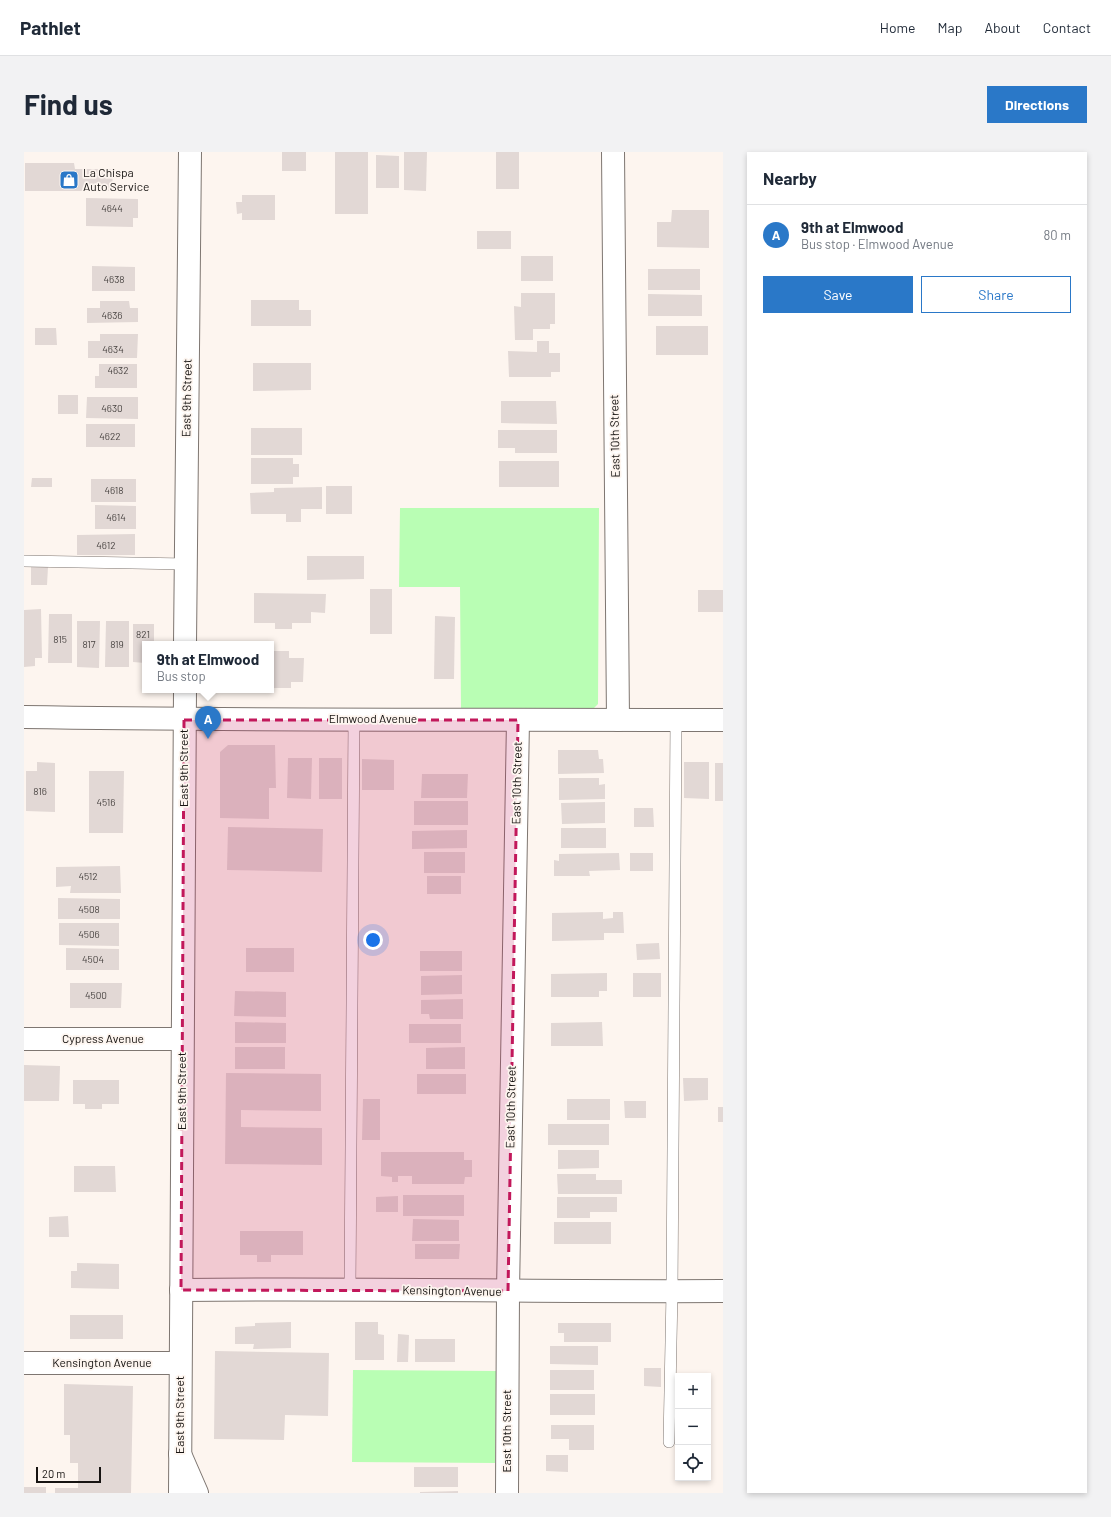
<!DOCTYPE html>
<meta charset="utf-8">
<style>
:root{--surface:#fff;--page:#f2f2f3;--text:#1f2937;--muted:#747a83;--line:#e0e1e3;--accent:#2a78c8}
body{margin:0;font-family:Barlow,sans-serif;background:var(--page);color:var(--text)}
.controls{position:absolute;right:12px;bottom:12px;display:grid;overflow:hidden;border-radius:0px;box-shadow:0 2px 6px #0003}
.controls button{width:36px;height:36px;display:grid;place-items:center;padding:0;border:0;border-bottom:1px solid var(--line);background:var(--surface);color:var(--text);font:20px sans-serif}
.scale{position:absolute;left:12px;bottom:10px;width:65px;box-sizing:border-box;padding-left:4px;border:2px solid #171412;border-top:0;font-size:11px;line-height:14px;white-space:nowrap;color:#171412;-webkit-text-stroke:3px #fdf5ef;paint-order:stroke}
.you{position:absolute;left:349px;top:788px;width:14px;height:14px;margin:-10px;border:3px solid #fff;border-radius:50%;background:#1a73e8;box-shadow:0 0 0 6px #1a73e833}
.badge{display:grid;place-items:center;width:26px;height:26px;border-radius:50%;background:var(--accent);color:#fff;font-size:13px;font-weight:700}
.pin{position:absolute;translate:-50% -33px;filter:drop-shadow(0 1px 2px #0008)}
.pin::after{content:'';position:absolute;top:21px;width:14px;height:12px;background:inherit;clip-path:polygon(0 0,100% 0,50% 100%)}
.popup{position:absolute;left:118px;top:489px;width:132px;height:52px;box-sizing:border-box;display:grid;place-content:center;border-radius:0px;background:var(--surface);filter:drop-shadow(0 1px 3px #0005);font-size:13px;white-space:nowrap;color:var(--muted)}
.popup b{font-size:15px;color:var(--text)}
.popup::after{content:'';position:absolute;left:50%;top:100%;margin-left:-8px;border:8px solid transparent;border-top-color:var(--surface)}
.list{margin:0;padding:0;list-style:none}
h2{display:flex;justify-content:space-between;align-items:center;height:52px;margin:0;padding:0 16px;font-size:17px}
h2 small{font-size:13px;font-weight:400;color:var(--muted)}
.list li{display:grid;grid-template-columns:26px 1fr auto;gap:12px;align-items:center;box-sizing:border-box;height:60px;padding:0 16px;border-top:1px solid var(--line)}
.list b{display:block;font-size:15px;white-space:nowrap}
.list p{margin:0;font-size:13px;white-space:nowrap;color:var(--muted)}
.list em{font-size:13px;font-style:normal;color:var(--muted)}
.actions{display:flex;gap:8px;padding:12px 16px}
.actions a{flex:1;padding:9px 0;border:1px solid var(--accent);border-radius:0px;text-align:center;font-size:14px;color:var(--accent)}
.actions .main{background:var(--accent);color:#fff}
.icon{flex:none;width:22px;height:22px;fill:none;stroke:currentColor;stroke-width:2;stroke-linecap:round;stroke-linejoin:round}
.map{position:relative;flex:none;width:699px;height:1341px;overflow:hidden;border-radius:0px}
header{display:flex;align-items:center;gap:24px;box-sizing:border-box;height:56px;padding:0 20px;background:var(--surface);border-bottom:1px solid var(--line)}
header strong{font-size:19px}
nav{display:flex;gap:22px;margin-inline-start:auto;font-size:14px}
.intro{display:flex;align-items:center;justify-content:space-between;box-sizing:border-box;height:96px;padding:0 24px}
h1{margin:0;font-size:28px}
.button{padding:10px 18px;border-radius:0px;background:var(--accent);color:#fff;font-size:14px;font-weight:700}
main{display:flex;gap:24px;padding:0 24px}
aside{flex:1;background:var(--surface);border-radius:0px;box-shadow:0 2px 6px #0003}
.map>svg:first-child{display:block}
.green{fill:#b9feb4}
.building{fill:#e2d8d5}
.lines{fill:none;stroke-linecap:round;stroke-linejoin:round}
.service-casing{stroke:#7e7671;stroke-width:12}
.minor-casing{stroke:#7e7671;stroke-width:24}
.secondary-casing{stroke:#7e7671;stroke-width:24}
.service{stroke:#fff;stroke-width:11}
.minor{stroke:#fff;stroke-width:22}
.secondary{stroke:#fff;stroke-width:22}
.marked{fill:#c2185b;fill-opacity:0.2;stroke:#c2185b;stroke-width:3;stroke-dasharray:8 5;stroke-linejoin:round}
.labels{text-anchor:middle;stroke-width:3.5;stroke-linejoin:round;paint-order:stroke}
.number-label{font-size:10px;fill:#4a4543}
.poi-label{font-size:12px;fill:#171412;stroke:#fdf5ef;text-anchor:start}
.street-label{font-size:12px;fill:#171412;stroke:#fdf5ef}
</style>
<header>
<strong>Pathlet</strong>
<nav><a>Home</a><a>Map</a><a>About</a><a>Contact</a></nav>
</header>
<div class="intro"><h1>Find us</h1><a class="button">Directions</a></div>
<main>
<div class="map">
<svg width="699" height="1341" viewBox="0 0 699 1341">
<rect width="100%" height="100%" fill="#fdf5ef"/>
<g class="green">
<path d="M376,356H575L574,552L570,556L564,558L437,557L436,435H375Z"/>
<path d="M329,1218L472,1219L471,1311L328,1310Z"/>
</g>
<g class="building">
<rect x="258" y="0" width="24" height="19"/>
<rect x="311" y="0" width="33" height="62"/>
<path d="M380,0H403L402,39L380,38Z"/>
<rect x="472" y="0" width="23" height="37"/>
<path d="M352,3L375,4V36H352Z"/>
<path d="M1,11H50L51,17H89L88,39H1Z"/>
<path d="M218,43H251V68H218V61L213,62L212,50H218Z"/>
<path d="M62,46L114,47V66H109V75L62,74Z"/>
<path d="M648,58H685V96L633,95V70H647Z"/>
<rect x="453" y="79" width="34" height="18"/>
<rect x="497" y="104" width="32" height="25"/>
<path d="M68,114L111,115V139H68Z"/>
<rect x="624" y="117" width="52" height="21"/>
<path d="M497,141H531V172H526V177H509V188H491L490,154L497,155Z"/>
<path d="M624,142L678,143V164H624Z"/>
<path d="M227,148H275V158H287V174H227Z"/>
<path d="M76,149H105L106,156H114V170L63,171V156H76Z"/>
<rect x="632" y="174" width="52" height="29"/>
<path d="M11,176H32L33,193H11Z"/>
<path d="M76,182H114L113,206H64V189H76Z"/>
<path d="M513,189H525V201H536V220H527V225H485L484,199L513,200Z"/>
<path d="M229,211H287V238L229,239Z"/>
<path d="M75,212H113V236H71V224H75Z"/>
<rect x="34" y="243" width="20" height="19"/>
<path d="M63,245H114V267L62,266Z"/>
<path d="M477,249H532L533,272L477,271Z"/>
<rect x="62" y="272" width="49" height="23"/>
<rect x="227" y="276" width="51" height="27"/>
<path d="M474,278H533V301H491V296H474Z"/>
<path d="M227,306H269V312H275V325H269V332H227Z"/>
<rect x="475" y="309" width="60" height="26"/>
<path d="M8,326H28V335H7Z"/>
<rect x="67" y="327" width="45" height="23"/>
<rect x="302" y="334" width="26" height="28"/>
<path d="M298,335V357H277V370H262V362H227L226,341L250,340V336Z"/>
<path d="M71,353L112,354V377H71Z"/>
<path d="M111,382V403H53V383Z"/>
<path d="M283,404H340V427L283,428Z"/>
<path d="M7,415H24L23,433H7Z"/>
<rect x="346" y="437" width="22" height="45"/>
<rect x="674" y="438" width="25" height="22"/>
<path d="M230,441L302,442L301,461L287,460V471H268V477H251V471H230Z"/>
<path d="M17,457L18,506H11V514L0,515V458Z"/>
<path d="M25,462H48V511H24Z"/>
<path d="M411,464L431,465L430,527H410Z"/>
<path d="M53,469H76L75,516L53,515Z"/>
<path d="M82,469H105V515H81Z"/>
<path d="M109,472H130V492H121V511L109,510Z"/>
<path d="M247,499H265V506H280L279,530H267V536H247Z"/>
<path d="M204,593H251L252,636H245V667L196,666V600Z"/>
<path d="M534,598H574L575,607H579L580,621L534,622Z"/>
<path d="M264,606H288L287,647L263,646Z"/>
<rect x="295" y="606" width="23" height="41"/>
<path d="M338,607L370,608V638H338Z"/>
<path d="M13,610L31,611V660L2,659V619H13Z"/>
<path d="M660,610H685V647L660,646Z"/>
<rect x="691" y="611" width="8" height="38"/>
<path d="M65,619H100L99,681H65Z"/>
<path d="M398,622H444L443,646H397Z"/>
<path d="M535,626H575V633L581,632V647L535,648Z"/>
<rect x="390" y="649" width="54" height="24"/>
<path d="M581,650V671L538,672L537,651Z"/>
<path d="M610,656H629L630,675H610Z"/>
<path d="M204,675L299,677L298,720L203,718Z"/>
<rect x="537" y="676" width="45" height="20"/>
<path d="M443,678V696L388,697V679Z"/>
<rect x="400" y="700" width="41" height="21"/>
<path d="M595,701L596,718L565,719L566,724H530V708L535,709V702Z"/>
<rect x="606" y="701" width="23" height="18"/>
<path d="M96,714L97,741H46L47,734L32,735V715Z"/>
<rect x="403" y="724" width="34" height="18"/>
<path d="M34,746L96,747V767H34Z"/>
<path d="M579,760V767L589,766V760H599L600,781H580V788L528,789V761Z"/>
<path d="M35,771H95V794L35,793Z"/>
<path d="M635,791L636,807L613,808L612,792Z"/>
<path d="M42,796L95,797V818H42Z"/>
<rect x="222" y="796" width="48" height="24"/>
<rect x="396" y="799" width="42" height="20"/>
<path d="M583,821V839H575V845H527V822Z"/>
<rect x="609" y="821" width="28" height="24"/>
<path d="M438,823V842L397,843V824Z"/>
<path d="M46,831H98L97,856H46Z"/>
<path d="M211,839L262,840V865L210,864Z"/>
<path d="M439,847V867H406L405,862H397V848Z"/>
<path d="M211,870L262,871V891H211Z"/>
<path d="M578,870L579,894H527V871Z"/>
<rect x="385" y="872" width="52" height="19"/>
<rect x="211" y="895" width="50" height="22"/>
<path d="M441,895V917H402V896Z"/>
<path d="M0,913L36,914L35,949H0Z"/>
<path d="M202,921L297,922V959L217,958V975L298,976V1013L201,1012Z"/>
<rect x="393" y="922" width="49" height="20"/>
<path d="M659,926H684V948L660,949Z"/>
<path d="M49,928H95V952H78V957H61V952H49Z"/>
<path d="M339,947H356V988H338Z"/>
<rect x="543" y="947" width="43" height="21"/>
<path d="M600,949H622V966H601Z"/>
<rect x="694" y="955" width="5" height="15"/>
<rect x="524" y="972" width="61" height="21"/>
<path d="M534,998H575V1016L534,1017Z"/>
<path d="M357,1000H440V1008H448V1025H441L440,1032H388V1024H374V1030H368V1025L357,1024Z"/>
<path d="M50,1014H91L92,1040H50Z"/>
<path d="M533,1022H572V1028H598V1042H534Z"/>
<rect x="379" y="1043" width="61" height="21"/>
<path d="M374,1044V1060H352V1045Z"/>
<path d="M533,1045H593V1060H566V1066H533Z"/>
<path d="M44,1064L45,1085H25V1065Z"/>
<path d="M389,1067L435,1068V1089H388Z"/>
<rect x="530" y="1070" width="57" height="22"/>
<path d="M216,1079H279V1103H247V1110H233V1103H216Z"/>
<path d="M391,1092H436L435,1107H391Z"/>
<path d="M53,1111L95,1112V1137L47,1136V1119H53Z"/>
<rect x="46" y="1163" width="53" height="24"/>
<path d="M267,1170V1196L229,1197L230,1192H211V1175L231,1174V1171Z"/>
<path d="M331,1170H354V1182L360,1183V1208H331Z"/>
<path d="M534,1171H587V1190H540V1181H534Z"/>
<path d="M374,1182L385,1183L384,1210H373Z"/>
<rect x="391" y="1187" width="40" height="23"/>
<path d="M526,1194H574V1213L526,1212Z"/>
<path d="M191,1199L305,1201L304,1264L261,1263L260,1288L190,1287Z"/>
<path d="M620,1216H637V1235L620,1234Z"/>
<rect x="526" y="1218" width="44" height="20"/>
<path d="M40,1232L109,1234L107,1341H31V1336H54V1311H46V1283H40Z"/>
<rect x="526" y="1242" width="45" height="21"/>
<path d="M527,1273H570V1298H545V1287H527Z"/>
<path d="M522,1303H544V1320L522,1319Z"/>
<rect x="390" y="1315" width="44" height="20"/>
<rect x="0" y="1335" width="22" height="6"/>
<path d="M434,1339V1341H396V1340Z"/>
</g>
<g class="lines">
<g class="service-casing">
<g id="service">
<path d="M0,409L162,412"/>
<path d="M326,1137L330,567"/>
<path d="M645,1290L648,1140L652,568"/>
</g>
</g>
<g class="minor-casing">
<g id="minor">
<path d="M589,0L594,568"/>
<path d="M0,565C233,569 466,567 699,568"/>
<path d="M0,887H158"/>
<path d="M157,1138C338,1136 518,1140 699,1139"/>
<path d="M0,1211H156"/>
<path d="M156,1302L173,1341"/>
<path d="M483,1341L484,1139L494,568"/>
</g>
</g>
<g class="secondary-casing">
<g id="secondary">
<path d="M161,492L166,0"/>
<path d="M156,1341L161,538"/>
</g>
</g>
<use href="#service" class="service"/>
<use href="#minor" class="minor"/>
<use href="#secondary" class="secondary"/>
</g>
<path class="marked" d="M160,568H494L484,1139L157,1138Z"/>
<defs>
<g id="shop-square" transform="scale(1)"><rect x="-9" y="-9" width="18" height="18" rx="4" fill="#2a78c8" stroke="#fdf5ef"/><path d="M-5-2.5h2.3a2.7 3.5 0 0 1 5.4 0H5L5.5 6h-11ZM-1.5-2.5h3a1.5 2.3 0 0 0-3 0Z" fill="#fff"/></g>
</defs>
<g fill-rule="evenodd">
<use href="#shop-square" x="45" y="28"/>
</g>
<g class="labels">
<g class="number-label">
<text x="88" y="60">4644</text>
<text x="90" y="131">4638</text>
<text x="88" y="167">4636</text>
<text x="89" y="201">4634</text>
<text x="94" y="222">4632</text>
<text x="88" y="260">4630</text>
<text x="86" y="288">4622</text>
<text x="90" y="342">4618</text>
<text x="92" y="369">4614</text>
<text x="82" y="397">4612</text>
<text x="119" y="486">821</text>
<text x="36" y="491">815</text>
<text x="65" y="496">817</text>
<text x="93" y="496">819</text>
<text x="16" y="643">816</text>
<text x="82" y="654">4516</text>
<text x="64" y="728">4512</text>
<text x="65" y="761">4508</text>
<text x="65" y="786">4506</text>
<text x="69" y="811">4504</text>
<text x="72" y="847">4500</text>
</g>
<g class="poi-label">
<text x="59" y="25">La Chispa<tspan x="59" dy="14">Auto Service</tspan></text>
</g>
<g class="street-label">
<text transform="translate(163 246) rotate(-89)" y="4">East 9th Street</text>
<text transform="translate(591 284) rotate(-91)" y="4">East 10th Street</text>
<text x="349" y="571">Elmwood Avenue</text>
<text transform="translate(160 616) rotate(-90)" y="4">East 9th Street</text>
<text transform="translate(493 631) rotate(-89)" y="4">East 10th Street</text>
<text x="79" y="891">Cypress Avenue</text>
<text transform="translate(158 939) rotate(-90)" y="4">East 9th Street</text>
<text transform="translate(487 955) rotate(-89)" y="4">East 10th Street</text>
<text transform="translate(428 1139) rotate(1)" y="4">Kensington Avenue</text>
<text x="78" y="1215">Kensington Avenue</text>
<text transform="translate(156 1263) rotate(-90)" y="4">East 9th Street</text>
<text transform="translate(483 1279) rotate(-90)" y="4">East 10th Street</text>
</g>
</g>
</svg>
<div class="controls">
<button>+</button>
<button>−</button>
<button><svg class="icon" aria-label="locate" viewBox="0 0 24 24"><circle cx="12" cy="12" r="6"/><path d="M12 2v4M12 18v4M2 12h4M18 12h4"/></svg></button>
</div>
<div class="scale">20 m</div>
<div class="you"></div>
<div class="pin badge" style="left:184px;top:587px">A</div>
<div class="popup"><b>9th at Elmwood</b>Bus stop</div>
</div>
<aside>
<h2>Nearby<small></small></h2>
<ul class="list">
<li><span class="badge">A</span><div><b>9th at Elmwood</b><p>Bus stop · Elmwood Avenue</p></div><em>80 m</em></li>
</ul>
<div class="actions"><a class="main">Save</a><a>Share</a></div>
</aside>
</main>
